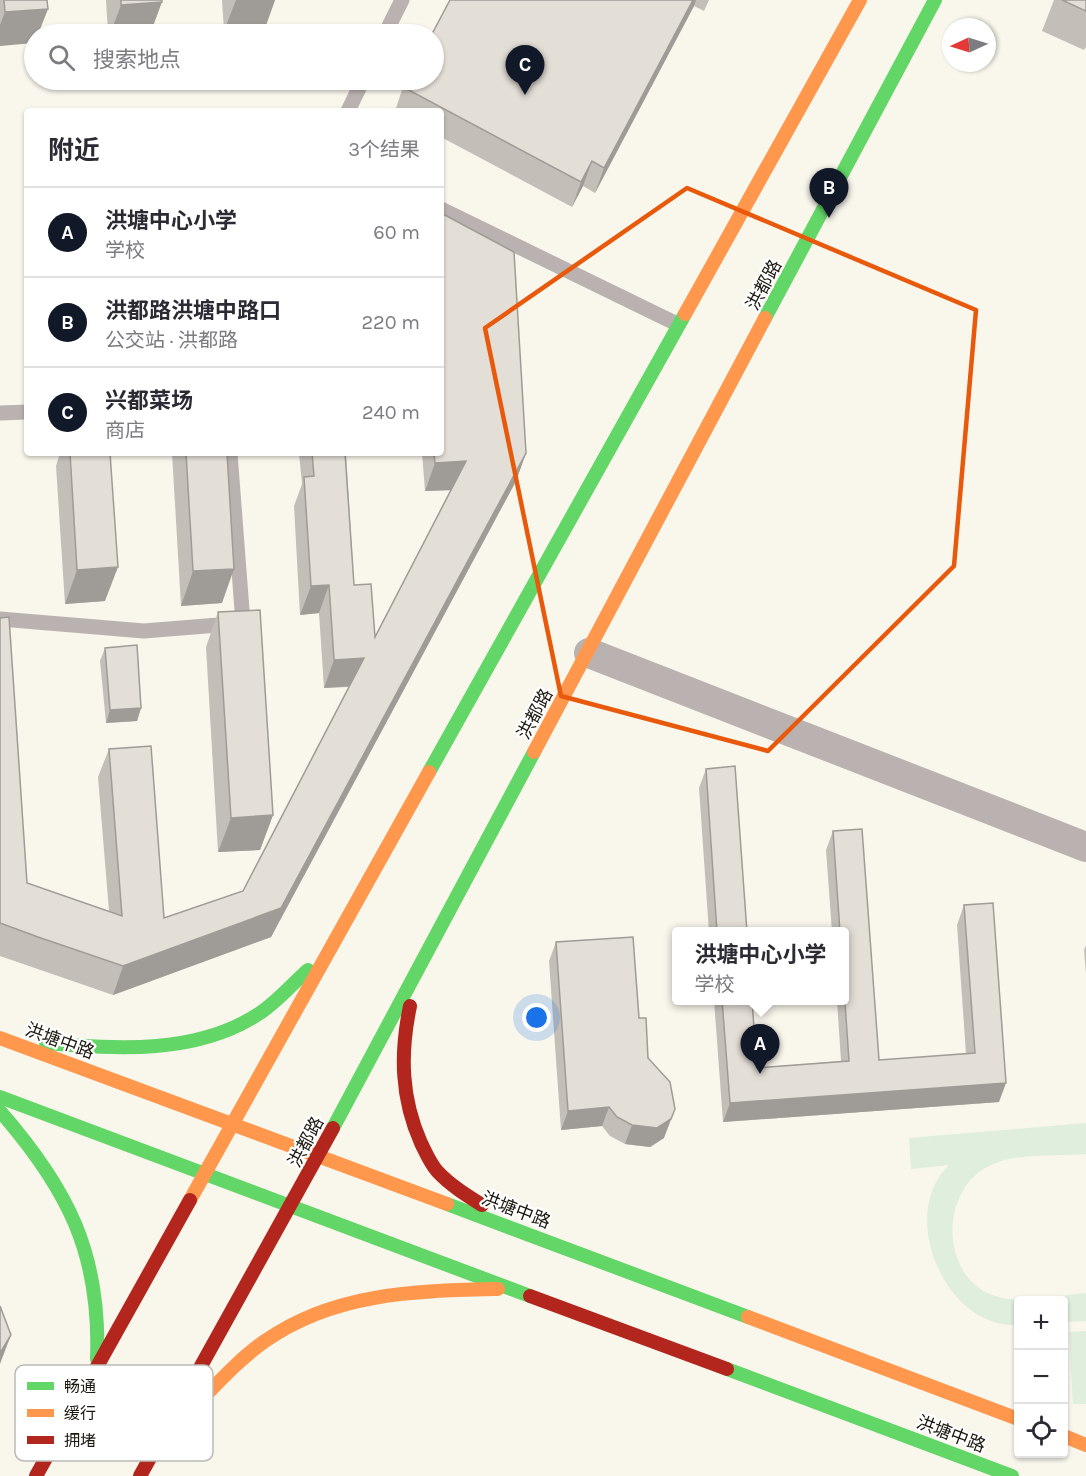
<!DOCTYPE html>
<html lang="zh">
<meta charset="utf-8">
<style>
:root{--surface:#fff;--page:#f7f7f7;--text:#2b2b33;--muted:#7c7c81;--line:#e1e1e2;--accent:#111827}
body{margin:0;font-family:Karla,"Noto Sans SC",sans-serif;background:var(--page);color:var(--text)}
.controls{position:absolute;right:18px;bottom:18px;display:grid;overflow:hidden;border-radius:6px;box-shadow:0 2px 4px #0004}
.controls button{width:54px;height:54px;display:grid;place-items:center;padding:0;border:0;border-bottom:2px solid var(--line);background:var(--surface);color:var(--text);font:30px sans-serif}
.compass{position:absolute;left:942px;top:18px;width:54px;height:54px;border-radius:50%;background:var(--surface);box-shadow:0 2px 4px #0004;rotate:266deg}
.you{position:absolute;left:537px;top:1018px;width:21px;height:21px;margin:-15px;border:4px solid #fff;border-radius:50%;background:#1a73e8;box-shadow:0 0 0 9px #1a73e833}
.badge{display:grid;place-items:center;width:39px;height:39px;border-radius:50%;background:var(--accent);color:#fff;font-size:20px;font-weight:700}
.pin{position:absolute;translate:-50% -50px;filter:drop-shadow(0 2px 3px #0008)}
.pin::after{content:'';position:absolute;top:32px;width:21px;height:18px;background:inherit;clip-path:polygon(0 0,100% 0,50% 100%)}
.popup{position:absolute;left:672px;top:927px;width:177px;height:78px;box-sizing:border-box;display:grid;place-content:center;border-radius:6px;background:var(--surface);filter:drop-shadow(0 2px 4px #0005);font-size:20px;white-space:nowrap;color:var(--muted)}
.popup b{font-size:22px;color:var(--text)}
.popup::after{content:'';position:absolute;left:50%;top:100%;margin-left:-12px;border:12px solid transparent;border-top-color:var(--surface)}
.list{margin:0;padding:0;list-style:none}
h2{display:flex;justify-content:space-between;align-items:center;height:78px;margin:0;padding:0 24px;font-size:26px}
h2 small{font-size:20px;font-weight:400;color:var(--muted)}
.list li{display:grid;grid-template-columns:39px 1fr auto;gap:18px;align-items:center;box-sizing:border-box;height:90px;padding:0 24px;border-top:2px solid var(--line)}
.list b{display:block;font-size:22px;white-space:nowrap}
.list p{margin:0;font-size:20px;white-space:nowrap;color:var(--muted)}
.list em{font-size:20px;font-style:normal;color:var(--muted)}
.icon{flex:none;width:33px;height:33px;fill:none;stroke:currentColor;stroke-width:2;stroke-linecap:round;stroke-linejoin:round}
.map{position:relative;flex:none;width:1086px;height:1476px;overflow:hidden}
.search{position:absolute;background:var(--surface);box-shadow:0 2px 4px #0004;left:24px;top:24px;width:420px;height:66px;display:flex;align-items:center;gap:15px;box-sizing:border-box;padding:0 21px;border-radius:33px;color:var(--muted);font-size:22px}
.panel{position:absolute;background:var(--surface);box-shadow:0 2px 4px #0004;left:24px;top:108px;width:420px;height:348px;border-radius:6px}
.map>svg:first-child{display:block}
.park{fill:#dfeedd}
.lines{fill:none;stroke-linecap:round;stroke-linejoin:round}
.lane{stroke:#bab2b0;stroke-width:15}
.street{stroke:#bab2b0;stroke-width:30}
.fast{stroke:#63d668;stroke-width:14}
.slow{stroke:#ff974d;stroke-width:14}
.jam{stroke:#b3261e;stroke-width:14}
.wall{fill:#c3bfb8}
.shaded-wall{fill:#9f9b96}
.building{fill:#e3ded6;stroke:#9f9b96;stroke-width:1.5}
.marked{fill:none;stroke:#e8590c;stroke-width:4.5;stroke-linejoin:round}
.labels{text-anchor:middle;stroke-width:4.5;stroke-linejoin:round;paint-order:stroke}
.street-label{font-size:18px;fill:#1b1910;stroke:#fff}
.key{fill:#fff;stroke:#bbbab7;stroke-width:1.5}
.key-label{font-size:16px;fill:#1b1910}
</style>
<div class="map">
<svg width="1086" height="1476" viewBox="0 0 1086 1476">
<rect width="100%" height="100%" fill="#f9f6ec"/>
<g class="park">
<path d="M1086,1123V1154C1059,1156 1015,1153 991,1165C938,1189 940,1279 995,1296C1022,1305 1058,1295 1086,1293V1321L1064,1322V1300H1018V1325C945,1329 897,1214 949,1165L911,1169L909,1138Z"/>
<path d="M1086,1331V1404H1073L1069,1332Z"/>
</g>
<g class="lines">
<g class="lane">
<path d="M385,34L402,0"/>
<path d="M348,111L363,80"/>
<path d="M441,209L677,324"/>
<path d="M0,413L27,412"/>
<path d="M0,619L144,631L243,623L230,453"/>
</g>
<path class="street" d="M589,653L1086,847"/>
<g class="fast">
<path d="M765,318L935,0"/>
<path d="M429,772L685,314"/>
<path d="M46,1043C118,1049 197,1055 260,1013C278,1001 292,984 308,970"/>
<path d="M0,1097L530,1296"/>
<path d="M0,1111C68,1189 101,1254 97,1359"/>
<path d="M333,1128L534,752"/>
<path d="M447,1204L748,1317"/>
<path d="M727,1369L1012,1476"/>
</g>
<g class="slow">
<path d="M685,314L860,0"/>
<path d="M534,752L765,318"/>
<path d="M0,1038L447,1204"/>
<path d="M190,1200L429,772"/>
<path d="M748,1317L1018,1419"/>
<path d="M185,1416C211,1391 235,1362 265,1341C335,1292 416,1291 498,1289"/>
<path d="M1064,1436L1086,1445"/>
</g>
<g class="jam">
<path d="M410,1006C400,1054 401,1098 421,1143C426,1153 430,1163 437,1171C450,1185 466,1195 482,1205"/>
<path d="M530,1296L727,1369"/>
<path d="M36,1476L190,1200"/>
<path d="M140,1476L333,1128"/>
</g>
</g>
<g class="wall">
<path d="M0,0H47L48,9L38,34H34L0,46Z"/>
<path d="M106,0H162L150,34H108Z"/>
<path d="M222,0H275L265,28L224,31Z"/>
<path d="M450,0H709L704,11L694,6L595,193L583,186L572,207L441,137V111H395L403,87Z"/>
<path d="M1054,0H1086V47L1084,50L1042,31Z"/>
<path d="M60,453H110L105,601L65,604L56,466Z"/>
<path d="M172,453H227L222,603L181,606Z"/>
<path d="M299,453H346L354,585L375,637L451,490L425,491L422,453H526L516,481L271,937L113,995L0,956V618L27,883L109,911L98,777L109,749L164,918L243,891L349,687L324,688L319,613L300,615L294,506L302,484Z"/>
<path d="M218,612L273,815L260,850L218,852L206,647Z"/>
<path d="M105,648L141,708L137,721L106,723L100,661Z"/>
<path d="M706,769L747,932H709L699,788Z"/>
<path d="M833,831L879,1060L966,1054L957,925L964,905L999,1102L723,1122L714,1000H752L757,1068L841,1061L837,1000H844V932H832L826,850Z"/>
<path d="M556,942L648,1058L664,1138L650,1147L625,1144L610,1136L602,1126L561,1130L549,961Z"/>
<path d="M1086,945V974L1084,950Z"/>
</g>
<g class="shaded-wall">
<path d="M236,0H275L265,28L224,31Z"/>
<path d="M693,0H696L694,6L595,193L604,168Z"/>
<path d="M162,2L150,34H110L121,5Z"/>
<path d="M48,9L38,34H34V43L0,46V25L5,12Z"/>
<path d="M592,161L583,186L572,207L581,182Z"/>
<path d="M526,453L516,481L271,937L113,995L123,966L281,908Z"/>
<path d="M466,461L456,490L425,491L435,463Z"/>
<path d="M118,567L105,601L65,604L77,570Z"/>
<path d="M234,569L222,603L181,606L193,571Z"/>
<path d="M329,585L319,613L300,615L311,586Z"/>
<path d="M364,658L354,686L324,688L334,660Z"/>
<path d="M141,708L137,721L106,723L110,710Z"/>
<path d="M273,815L260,850L218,852L231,818Z"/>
<path d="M1006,1083L999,1102L723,1122L730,1103Z"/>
<path d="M609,1107L602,1126L561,1130L568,1111Z"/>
<path d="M675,1109L664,1138L650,1147L625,1144L632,1125Z"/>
<path d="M11,1335L0,1364V1353Z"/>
</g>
<g class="building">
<path d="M4,0H47L48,9L5,12Z"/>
<path d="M121,0H162V2L121,5Z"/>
<path d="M450,0H693L604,168L592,161L581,182L403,87L408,80H434V34H432Z"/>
<path d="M1062,0H1086V11Z"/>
<path d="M441,213L514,252L526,453L281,908L123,966L38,937L0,923V618L9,617L27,883L122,916L109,749L151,746L164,918L243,891L364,658L334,660L329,585L311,586L304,477L314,476L312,453H345L354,585L371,584L375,637L466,461L435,463L434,453H441Z"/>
<path d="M70,453H110L118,567L77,570Z"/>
<path d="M186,453H227L234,569L193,571Z"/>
<path d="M260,610L273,815L231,818L218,612Z"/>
<path d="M137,645L141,708L110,710L105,648Z"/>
<path d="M735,766L747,932H717L706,769Z"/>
<path d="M862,829L879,1060L975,1053L964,905L993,903L1006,1083L730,1103L722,1000H752L757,1068L849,1061L844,988V932H840L833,831Z"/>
<path d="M633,937L639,1018H646L648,1058L670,1082L675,1109L671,1119L657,1128L632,1125L617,1117L609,1107L568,1111L556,942Z"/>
<path d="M0,1306L11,1335L0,1353Z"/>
</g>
<path class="marked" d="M687,188L976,310L954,566L768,751L561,696L485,328Z"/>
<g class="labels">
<g class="street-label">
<text transform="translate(764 285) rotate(-62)" y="6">洪都路</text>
<text transform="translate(535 714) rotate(-62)" y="6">洪都路</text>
<text transform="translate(60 1041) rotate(20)" y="6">洪塘中路</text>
<text transform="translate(306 1142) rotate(-62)" y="6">洪都路</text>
<text transform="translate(516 1210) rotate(21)" y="6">洪塘中路</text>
<text transform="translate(951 1434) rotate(21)" y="6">洪塘中路</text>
</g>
</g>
<rect x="15" y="1365" width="198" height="96" rx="9" class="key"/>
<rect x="27" y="1382" width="27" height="8" fill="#63d668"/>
<rect x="27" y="1409" width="27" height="8" fill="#ff974d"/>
<rect x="27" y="1436" width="27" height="8" fill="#b3261e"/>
<g class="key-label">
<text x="64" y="1392">畅通</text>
<text x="64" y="1419">缓行</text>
<text x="64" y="1446">拥堵</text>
</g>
</svg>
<div class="controls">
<button>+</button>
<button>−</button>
<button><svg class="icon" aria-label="locate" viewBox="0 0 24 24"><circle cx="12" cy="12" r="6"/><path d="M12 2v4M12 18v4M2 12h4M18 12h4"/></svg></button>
</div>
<svg class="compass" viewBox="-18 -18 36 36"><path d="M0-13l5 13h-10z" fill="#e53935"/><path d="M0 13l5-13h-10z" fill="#7c7c81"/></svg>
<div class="you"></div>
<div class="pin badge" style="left:760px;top:1074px">A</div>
<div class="popup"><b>洪塘中心小学</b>学校</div>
<div class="pin badge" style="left:829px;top:218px">B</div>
<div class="pin badge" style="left:525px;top:95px">C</div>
<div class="search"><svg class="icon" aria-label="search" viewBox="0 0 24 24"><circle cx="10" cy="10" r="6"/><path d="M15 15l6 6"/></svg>搜索地点</div>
<section class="panel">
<h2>附近<small>3个结果</small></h2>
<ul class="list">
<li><span class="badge">A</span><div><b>洪塘中心小学</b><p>学校</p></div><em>60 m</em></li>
<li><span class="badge">B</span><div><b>洪都路洪塘中路口</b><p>公交站 · 洪都路</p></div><em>220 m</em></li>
<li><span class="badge">C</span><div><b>兴都菜场</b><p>商店</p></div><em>240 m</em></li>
</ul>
</section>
</div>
